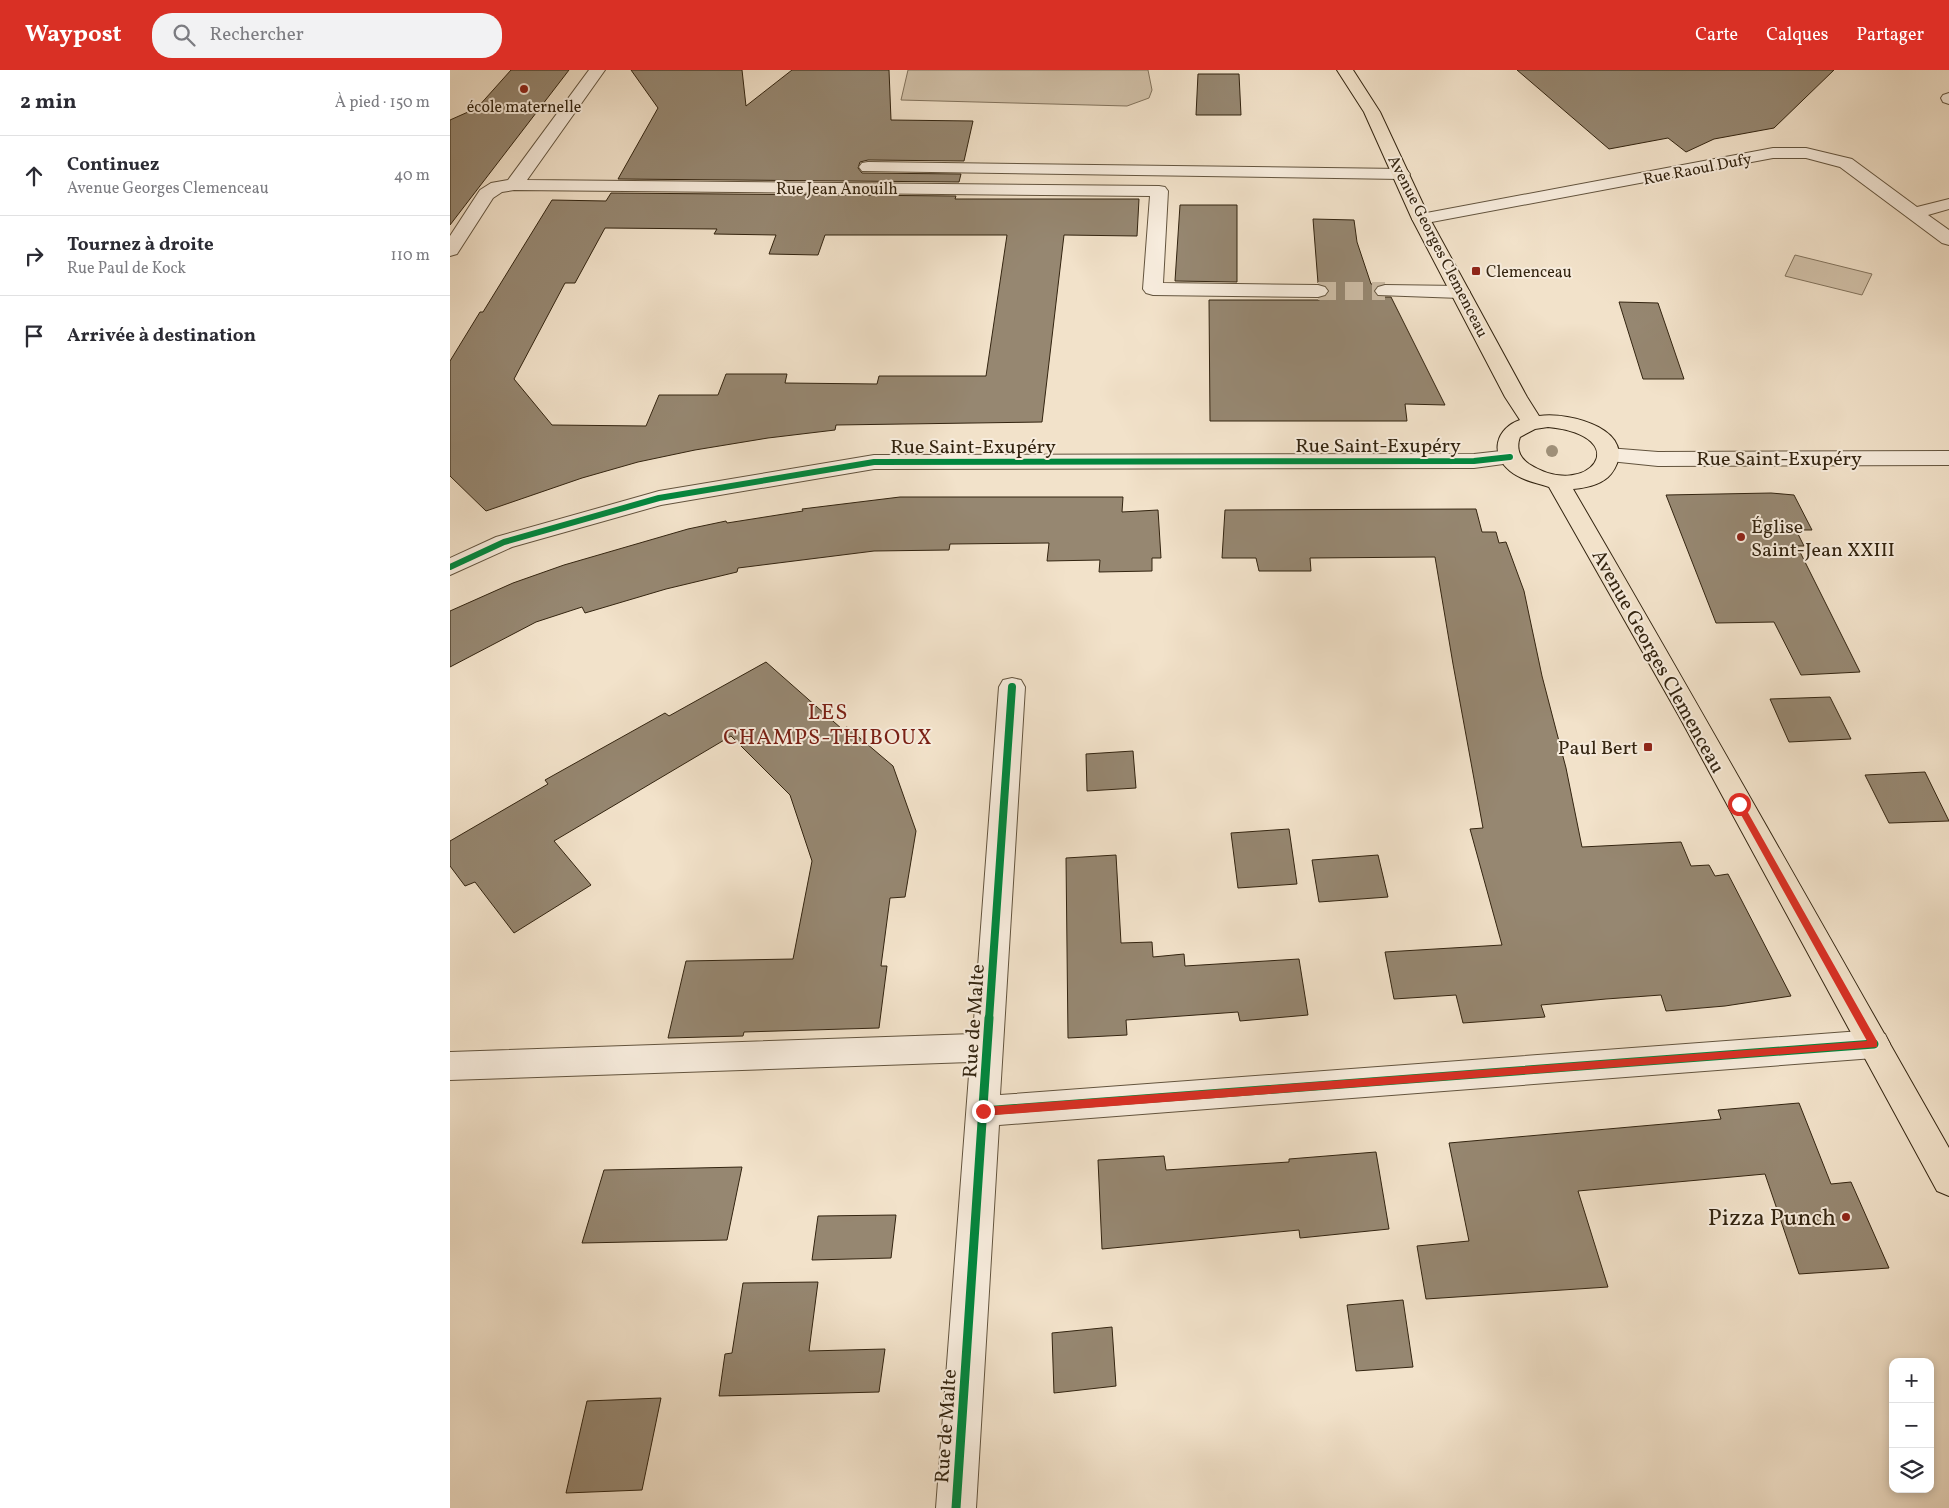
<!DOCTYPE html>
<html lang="fr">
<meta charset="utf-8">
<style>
:root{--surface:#fff;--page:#f2f2f3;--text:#2b2b33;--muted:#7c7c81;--line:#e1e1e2;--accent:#d93025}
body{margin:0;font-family:Vollkorn,serif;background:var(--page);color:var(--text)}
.controls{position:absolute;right:15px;bottom:15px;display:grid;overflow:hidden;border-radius:10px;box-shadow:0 2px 8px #0003}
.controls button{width:45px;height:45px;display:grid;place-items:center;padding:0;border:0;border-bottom:1px solid var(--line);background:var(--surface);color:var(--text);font:25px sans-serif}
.stop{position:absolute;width:15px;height:15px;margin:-11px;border:4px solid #d93025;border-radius:50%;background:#fff}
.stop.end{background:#d93025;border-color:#fff;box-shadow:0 1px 5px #0008}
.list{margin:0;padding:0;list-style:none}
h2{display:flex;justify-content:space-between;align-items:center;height:65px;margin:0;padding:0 20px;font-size:21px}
h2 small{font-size:16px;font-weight:400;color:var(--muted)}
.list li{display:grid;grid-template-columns:32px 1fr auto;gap:15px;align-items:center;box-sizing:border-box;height:80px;padding:0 20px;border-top:1px solid var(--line)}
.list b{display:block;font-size:19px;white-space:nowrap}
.list p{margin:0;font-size:16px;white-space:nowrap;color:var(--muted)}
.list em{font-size:16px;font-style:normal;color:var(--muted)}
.icon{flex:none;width:28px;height:28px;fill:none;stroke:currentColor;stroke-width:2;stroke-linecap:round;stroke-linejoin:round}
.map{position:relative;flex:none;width:1499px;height:1438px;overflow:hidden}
header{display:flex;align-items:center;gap:30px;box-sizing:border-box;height:70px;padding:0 25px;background:var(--accent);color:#fff}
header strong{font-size:24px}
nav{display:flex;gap:28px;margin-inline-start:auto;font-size:18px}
.search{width:350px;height:45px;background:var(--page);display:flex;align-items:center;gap:12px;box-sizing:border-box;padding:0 18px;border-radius:20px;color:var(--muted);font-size:19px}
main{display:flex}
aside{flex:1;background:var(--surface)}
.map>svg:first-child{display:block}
.green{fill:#d2c2aa;stroke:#82735d}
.building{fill:#968771;stroke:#332410;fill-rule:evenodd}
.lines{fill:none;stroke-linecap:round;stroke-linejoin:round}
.minor-tunnel{stroke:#ccbca5;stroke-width:18;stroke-dasharray:18 9;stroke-linecap:butt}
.minor-casing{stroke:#63543e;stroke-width:2}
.major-casing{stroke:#332410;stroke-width:2}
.minor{fill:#f7ecdd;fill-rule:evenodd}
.major{fill:#f2e2ca;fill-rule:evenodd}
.cycleway-far2-casing{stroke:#f7ecdd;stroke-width:9}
.cycleway-far1-casing{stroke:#f7ecdd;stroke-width:11}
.cycleway-casing{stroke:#f7ecdd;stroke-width:12}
.cycleway-far2{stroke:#00873e;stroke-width:6}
.cycleway-far1{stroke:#00873e;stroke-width:8}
.cycleway{stroke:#00873e;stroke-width:9}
.tree{fill:#9f9079}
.route{fill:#d93025}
.poi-dot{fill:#8f2418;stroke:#f7ecdd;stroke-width:2}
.labels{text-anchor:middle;stroke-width:4;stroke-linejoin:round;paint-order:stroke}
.far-poi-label{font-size:16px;fill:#332410;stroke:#f7ecdd}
.far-street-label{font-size:16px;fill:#332410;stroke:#f7ecdd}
.street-label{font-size:20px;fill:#332410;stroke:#f7ecdd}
.poi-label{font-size:20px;fill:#332410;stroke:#f7ecdd;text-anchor:start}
.quarter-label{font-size:22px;letter-spacing:1px;fill:#7a1f14;stroke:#f7ecdd}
.near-poi-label{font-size:24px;fill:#332410;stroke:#f7ecdd;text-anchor:end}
</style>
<header>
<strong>Waypost</strong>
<div class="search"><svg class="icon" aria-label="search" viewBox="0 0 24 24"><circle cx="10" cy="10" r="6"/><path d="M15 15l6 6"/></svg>Rechercher</div>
<nav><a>Carte</a><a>Calques</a><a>Partager</a></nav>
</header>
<main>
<aside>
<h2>2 min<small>À pied · 150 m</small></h2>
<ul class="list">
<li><svg class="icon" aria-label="ahead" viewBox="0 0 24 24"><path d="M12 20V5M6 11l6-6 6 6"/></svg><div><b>Continuez</b><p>Avenue Georges Clemenceau</p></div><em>40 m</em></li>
<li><svg class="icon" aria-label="right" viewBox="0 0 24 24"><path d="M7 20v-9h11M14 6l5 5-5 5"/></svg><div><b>Tournez à droite</b><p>Rue Paul de Kock</p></div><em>110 m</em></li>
<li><svg class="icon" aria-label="arrive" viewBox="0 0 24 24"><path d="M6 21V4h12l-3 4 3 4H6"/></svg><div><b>Arrivée à destination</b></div></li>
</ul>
</aside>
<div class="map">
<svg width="1499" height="1438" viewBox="0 0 1499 1438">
<rect width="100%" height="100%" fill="#f2e2ca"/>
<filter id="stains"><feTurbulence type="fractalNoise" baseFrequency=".004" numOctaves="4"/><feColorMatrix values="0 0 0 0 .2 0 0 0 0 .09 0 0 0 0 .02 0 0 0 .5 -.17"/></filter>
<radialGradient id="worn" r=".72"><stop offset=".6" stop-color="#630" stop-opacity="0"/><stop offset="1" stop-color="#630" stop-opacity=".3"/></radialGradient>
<g class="green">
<path d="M458,0H698L702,20L699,28L677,36L451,30Z"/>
<path d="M1345,185L1422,204L1412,225L1335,206Z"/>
</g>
<g class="building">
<path d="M61,0H119L0,155V50L27,38Z"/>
<path d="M181,0H292L296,36L342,0H439L441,50L523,51L514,91L418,90L410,92L408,98L412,103L511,104L509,112L168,109L208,38Z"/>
<path d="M1067,0H1384L1324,58L1264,69L1236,82L1218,68L1159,79Z"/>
<path d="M748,4H789L791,45H746Z"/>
<path d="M161,123L506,126L505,129H689L687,166L614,165L592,352L386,355L385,360L318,368L245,380L188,392L132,408L36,441L0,406V291L30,242H33L102,130L156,131ZM155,158L267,159L264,164L326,165L319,184L368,185L375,165H557L536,306H429L427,314L335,313L337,304H276L268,325H209L196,356L102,355L64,309L115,213H125Z"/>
<path d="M730,135H787V212L725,211Z"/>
<path d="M863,149L904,150L907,172L921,214H932L926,216L924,222L928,227H941L995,335L955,334L957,351H760L759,230H869L876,226L880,220L876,215L868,213Z"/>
<path d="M1169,232L1208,233L1234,309H1193Z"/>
<path d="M1321,423L1344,425L1362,460H1346L1354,476H1347L1410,602L1351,605L1324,552L1266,553L1216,425Z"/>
<path d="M450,427H673L672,442L708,440L711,488H702V501L649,502L650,490L597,491L599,473L500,474L499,480L424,481L288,498L287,502L216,519L135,543L132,537L86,552L0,597V541L63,513L114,495L238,459L276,451L277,453L353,441L352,439Z"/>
<path d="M1026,439L1032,462H1046L1049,473L1056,472L1074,521L1092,606L1116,698L1132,777L1231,772L1241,796L1259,795L1265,806L1278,804L1341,926L1275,936L1216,941L1211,925L1156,929L1091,935L1095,947L1013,953L1006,925L944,929L935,882L1052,875L1020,759L1033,758L1003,594L985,487L860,488L861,501H809L806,488H772L775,440Z"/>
<path d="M316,592L392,659L397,657L443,696L466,761L455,827L440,828L431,896H437L429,958L294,962L293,966L218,968L236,891L343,889L362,791L340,725L281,666L104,771L141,815L64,863L25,812L15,816L0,796V771L98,714L95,710L215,643L219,646Z"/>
<path d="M1380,627L1401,669L1339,672L1320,629Z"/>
<path d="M683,681L686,718L637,721L636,684Z"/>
<path d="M1475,702L1499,751L1439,753L1415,705Z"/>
<path d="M839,759L847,814L788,818L781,763Z"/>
<path d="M666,785L671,873L702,872L703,887L734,884L735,896L849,889L858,945L790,951L788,942L676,950L677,965L618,968L616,788Z"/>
<path d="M928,785L938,827L869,832L862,790Z"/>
<path d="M1349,1033L1381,1114L1401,1112L1439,1198L1349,1204L1315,1104L1128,1121L1158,1217L976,1229L967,1176L1019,1171L999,1073L1271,1049L1268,1040Z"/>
<path d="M926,1082L939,1159L850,1168L849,1160L652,1179L648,1090L714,1086L716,1100L839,1092V1089Z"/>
<path d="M292,1097L277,1170L132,1173L154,1100Z"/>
<path d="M446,1145L441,1188L362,1190L368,1146Z"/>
<path d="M368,1212L359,1281L435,1279L429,1322L269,1326L275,1284L282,1283L293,1213Z"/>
<path d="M953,1230L963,1297L906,1301L897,1235Z"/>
<path d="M662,1257L666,1316L604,1323L602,1263Z"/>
<path d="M211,1328L192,1420L116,1423L137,1331Z"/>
</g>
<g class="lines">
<path class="minor-tunnel" d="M868,221H935"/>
<g class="minor-casing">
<g id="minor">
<path d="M139,0H155L77,110L709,116L715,117L718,121L713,213L868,215L875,217L878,221L875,225L868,227L703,225L696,223L693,219L700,126L64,120L52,122L43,128L7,184L0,186V166L30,120L41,113L58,110Z"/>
<path d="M1499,23V34L1493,32L1491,28L1493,25Z"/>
<path d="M1323,78H1356L1402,89L1467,137L1499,129V139L1478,145L1499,160V175L1492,173L1390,97L1356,88H1323L971,154L965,153L962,149L965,145L971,144Z"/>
<path d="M418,92L951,99L957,100L960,104L957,108L951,109L412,101L409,97L412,93Z"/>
<path d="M935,215L1010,216L1017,218L1020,222L1017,226L1010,228L928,225L925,221L928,217Z"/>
<path d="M1158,378L1208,382L1499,381V395L1208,396L1150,390L1147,385L1150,380Z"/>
<path d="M1060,380L1068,382L1071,387L1068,392L1024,398L424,399L211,435L62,477L0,505V488L46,467L209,421L424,385L1024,384Z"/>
<path d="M562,608L571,610L575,617L550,1025L1424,960L1435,964L1440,974L1435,984L1424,988L549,1055L526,1438H486L520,992L0,1010V982L523,964L549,617L553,610Z"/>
</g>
</g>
<g class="major-casing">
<path id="major" d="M887,0H903L930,42L980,149L1077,327L1089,346C1119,341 1193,361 1161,404C1153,414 1136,418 1123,419C1250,637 1374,858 1499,1078V1126L1487,1121L1229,646L1099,417C1086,413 1071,410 1060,401C1039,384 1046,358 1070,350L1055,327L962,149L914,42ZM1098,357C1188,366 1138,432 1079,394C1069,387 1066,378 1070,367L1085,359Z"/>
</g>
<use href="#minor" class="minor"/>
<use href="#major" class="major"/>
<g class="cycleway-far2-casing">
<path id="cycleway-far2" d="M0,497L54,472L209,428L424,392L1024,391L1060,387"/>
</g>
<g class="cycleway-far1-casing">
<path id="cycleway-far1" d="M539,949L562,617"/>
</g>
<g class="cycleway-casing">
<g id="cycleway">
<path d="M533,1041L1424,974"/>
<path d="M506,1438L539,948"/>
</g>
</g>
<use href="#cycleway-far2" class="cycleway-far2"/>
<use href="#cycleway-far1" class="cycleway-far1"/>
<use href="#cycleway" class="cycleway"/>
</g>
<circle class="tree" cx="1102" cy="381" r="6"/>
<path class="route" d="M1289,731L1292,732L1427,971V977L533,1046L528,1041L533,1037L1417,971L1285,734Z"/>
<g class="poi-dot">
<circle cx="74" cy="19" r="5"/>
<rect x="1021" y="196" width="10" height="10" rx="2.5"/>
<circle cx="1291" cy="467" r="5"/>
<rect x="1193" y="672" width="10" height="10" rx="2.5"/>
<circle cx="1396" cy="1147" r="5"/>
</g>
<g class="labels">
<g class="far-poi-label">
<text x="74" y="42">école maternelle</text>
<text x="1036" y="207" text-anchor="start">Clemenceau</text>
</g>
<g class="far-street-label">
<text transform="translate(1247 98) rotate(-11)" y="6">Rue Raoul Dufy</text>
<text x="387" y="124">Rue Jean Anouilh</text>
<text transform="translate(989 176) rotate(63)" y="6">Avenue Georges Clemenceau</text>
</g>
<g class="street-label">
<text x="928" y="382">Rue Saint-Exupéry</text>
<text x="523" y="383">Rue Saint-Exupéry</text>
<text x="1329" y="395">Rue Saint-Exupéry</text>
<text transform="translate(1209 591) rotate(61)" y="7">Avenue Georges Clemenceau</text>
<text transform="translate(523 951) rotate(-86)" y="7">Rue de Malte</text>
<text transform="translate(495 1356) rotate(-86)" y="7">Rue de Malte</text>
</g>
<g class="poi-label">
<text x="1301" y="463">Église<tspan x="1301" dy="23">Saint-Jean XXIII</tspan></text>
<text x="1188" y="684" text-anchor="end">Paul Bert</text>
</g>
<g class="quarter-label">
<text x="378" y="649">LES<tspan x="378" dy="25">CHAMPS-THIBOUX</tspan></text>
</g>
<g class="near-poi-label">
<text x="1386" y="1155">Pizza Punch</text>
</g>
</g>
<rect width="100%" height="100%" filter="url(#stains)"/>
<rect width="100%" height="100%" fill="url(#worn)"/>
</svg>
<div class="controls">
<button>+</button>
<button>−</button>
<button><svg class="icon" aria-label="layers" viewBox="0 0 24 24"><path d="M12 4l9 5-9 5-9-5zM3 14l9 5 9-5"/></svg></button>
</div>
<div class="stop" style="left:1289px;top:734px"></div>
<div class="stop end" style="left:533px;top:1041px"></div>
</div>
</main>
